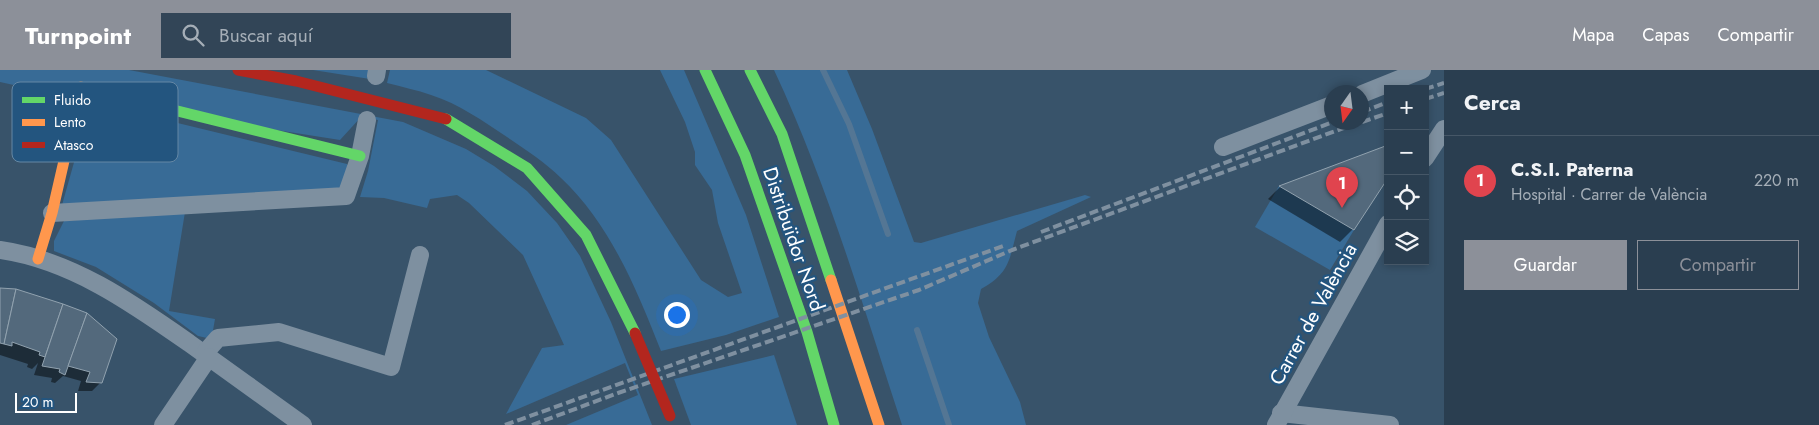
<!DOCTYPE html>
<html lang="es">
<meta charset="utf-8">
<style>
:root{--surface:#2a3e50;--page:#324557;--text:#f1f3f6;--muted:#a5aeb7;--line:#465767;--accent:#8c9099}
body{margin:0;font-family:Jost,sans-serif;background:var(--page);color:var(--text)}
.controls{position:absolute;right:15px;top:15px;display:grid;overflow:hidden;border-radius:0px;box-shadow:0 2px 8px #0003}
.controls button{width:45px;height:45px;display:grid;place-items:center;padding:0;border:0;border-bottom:1px solid var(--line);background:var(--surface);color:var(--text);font:25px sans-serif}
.compass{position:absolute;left:1324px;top:15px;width:45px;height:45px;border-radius:50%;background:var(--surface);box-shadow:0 2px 8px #0003;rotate:194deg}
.scale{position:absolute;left:15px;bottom:12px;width:62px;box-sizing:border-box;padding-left:5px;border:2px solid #fff;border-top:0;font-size:14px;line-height:18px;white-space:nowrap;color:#fff;-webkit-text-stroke:4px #23557f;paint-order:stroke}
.you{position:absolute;left:676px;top:244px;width:18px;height:18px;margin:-12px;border:4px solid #fff;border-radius:50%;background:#1a73e8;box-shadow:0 0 0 8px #1a73e833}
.badge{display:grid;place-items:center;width:32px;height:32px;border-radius:50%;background:var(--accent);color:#fff;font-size:16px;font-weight:700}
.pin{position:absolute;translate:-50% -41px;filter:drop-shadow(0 1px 2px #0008)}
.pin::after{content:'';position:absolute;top:26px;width:18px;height:15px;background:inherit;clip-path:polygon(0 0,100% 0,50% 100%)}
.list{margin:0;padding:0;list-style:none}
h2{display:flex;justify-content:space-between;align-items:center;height:65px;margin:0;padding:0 20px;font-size:21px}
h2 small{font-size:16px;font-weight:400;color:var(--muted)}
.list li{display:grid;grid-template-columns:32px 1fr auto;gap:15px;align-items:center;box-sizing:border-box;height:90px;padding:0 20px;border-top:1px solid var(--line)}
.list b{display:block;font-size:19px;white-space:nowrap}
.list p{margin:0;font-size:16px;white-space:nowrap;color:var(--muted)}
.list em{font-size:16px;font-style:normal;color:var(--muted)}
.actions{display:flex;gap:10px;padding:15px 20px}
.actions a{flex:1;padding:11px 0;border:1px solid var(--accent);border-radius:0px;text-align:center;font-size:18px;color:var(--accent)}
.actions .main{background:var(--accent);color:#fff}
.icon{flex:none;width:28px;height:28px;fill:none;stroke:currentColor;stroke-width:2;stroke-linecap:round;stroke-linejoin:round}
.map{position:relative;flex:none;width:1444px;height:355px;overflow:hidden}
header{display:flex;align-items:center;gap:30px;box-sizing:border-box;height:70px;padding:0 25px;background:var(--accent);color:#fff}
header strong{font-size:24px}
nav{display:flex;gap:28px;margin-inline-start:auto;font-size:18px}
.search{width:350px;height:45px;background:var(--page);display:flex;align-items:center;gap:12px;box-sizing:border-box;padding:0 18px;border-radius:0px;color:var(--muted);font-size:19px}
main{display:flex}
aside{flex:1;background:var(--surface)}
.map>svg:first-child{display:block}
.green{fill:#386b96}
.shadow{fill:#0007}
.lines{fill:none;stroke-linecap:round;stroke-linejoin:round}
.stream{stroke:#547694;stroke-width:6}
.building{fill:#53697c;stroke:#91a2af}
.street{stroke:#7e90a0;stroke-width:18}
.fast{stroke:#63d668;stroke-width:11}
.slow{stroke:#ff974d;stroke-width:11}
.jam{stroke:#b3261e;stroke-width:11}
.rail{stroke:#7f90a0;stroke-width:4;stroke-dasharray:9 4;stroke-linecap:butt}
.jam-bridge{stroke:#b3261e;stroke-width:11}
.labels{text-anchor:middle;stroke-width:4.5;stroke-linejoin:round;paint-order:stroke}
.street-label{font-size:20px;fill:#fff;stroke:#23557f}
.key{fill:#23557f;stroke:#6588a5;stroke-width:1}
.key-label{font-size:14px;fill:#fff}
</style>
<header>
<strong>Turnpoint</strong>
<div class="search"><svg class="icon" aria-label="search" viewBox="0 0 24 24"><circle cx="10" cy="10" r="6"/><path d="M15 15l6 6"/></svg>Buscar aquí</div>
<nav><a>Mapa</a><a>Capas</a><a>Compartir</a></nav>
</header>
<main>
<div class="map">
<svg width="1444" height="355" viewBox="0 0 1444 355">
<rect width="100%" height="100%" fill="#38536a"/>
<g class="green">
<path d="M0,0H129L403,52L466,79L494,96L527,121L557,153L580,186L611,252L652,355H566L638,325L625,293L506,344L542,278L564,275L523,185L469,133L457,125L430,129L427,138L384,128L360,127L368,101L378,50L361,47L340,70L73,28L0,12Z"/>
<path d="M313,0H369L370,9Z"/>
<path d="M390,0H486L586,48L611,70L701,210L728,227L742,223L718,153L712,120L695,95V82L685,52L660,0H684L746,145L779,247L726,265L661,281C637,220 610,154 561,108C545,92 526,80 507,67C483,51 459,34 431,25C417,20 402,17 387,13Z"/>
<path d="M774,0H847L872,59L914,172L921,173L1085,125L1091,127L1017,161C1009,190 1010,203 981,219L978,233L989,267L1020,332L1026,355H902C863,236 827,113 774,0Z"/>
<path d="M91,32L347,94L349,99L340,119L62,135Z"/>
<path d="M1279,116L1354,160L1330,200L1255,157Z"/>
<path d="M185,142L169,241L215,249L212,266L207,268L198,266L154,233L96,197L54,181V171L64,151Z"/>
<path d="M774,285L797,355H691L674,309Z"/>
</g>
<g class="shadow">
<path d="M1388,77L1353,159L1340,172L1268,129L1280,117Z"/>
<path d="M0,219L63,235L86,244L101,312L92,321H78L81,311L63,306L55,313L51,312L52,308L34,305L38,293L32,299L27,297L28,294L0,285Z"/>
</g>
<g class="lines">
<g class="stream">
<path d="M823,0L849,54L888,164"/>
<path d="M917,260L949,355"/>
</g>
</g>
<g class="building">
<path d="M1388,75V108L1354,160L1279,116Z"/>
<path d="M0,218L16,219L4,274L0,273Z"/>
<path d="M16,219L63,234L45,287L39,285L40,282L12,272V276L4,274Z"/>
<path d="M63,234L87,243L65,305L59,302L60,299L42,296Z"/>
<path d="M87,243L117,269L102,313L86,312L90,302L68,296Z"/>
</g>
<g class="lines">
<g class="street">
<path d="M376,6L377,0"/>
<path d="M1362,24L1422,0"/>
<path d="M1223,77L1332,35"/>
<path d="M1425,88L1444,59"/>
<path d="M52,143L346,126L360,86L367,50"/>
<path d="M0,180C71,190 132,233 189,273C227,300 265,328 303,355"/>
<path d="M204,284L218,268L279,262L391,297L420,185"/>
<path d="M1281,343L1390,355"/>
<path d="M163,355L209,287"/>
<path d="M1276,355L1388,154"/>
</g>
<g class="fast">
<path d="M705,0L745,85L807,262L834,355"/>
<path d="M750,0L782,64L831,210"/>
<path d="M133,30L360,86"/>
<path d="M446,49L527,98L586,165L635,263"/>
</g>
<g class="slow">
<path d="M38,189L52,143L81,17L133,30"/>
<path d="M831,210L879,355"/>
</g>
<path class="jam" d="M238,0L296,11L446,49"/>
<g class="rail">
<path d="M1425,19L1444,13"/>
<path d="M1425,29L1444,23"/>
<path d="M1362,42L1388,32"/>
<path d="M1362,52L1388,43"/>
<path d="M1041,162L1333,52"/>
<path d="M505,355L1006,175"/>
<path d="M532,355L618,323L919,220L1012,180L1360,52"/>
</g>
<path class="jam-bridge" d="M635,263L670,346"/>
</g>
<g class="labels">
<g class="street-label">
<text transform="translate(794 169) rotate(71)" y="7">Distribuïdor Nord</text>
<text transform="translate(1313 244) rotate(-61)" y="7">Carrer de València</text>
</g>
</g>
<rect x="12" y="12" width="166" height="80" rx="8" class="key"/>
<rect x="22" y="27" width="23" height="6" fill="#63d668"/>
<rect x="22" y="49" width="23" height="7" fill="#ff974d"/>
<rect x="22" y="72" width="23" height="6" fill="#b3261e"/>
<g class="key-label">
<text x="54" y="35">Fluido</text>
<text x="54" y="57">Lento</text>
<text x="54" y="80">Atasco</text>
</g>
</svg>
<div class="controls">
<button>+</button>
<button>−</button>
<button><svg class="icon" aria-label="locate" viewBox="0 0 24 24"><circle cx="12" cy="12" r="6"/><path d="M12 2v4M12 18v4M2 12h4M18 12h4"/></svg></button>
<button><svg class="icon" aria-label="layers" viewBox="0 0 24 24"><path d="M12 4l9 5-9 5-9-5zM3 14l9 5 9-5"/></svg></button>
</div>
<svg class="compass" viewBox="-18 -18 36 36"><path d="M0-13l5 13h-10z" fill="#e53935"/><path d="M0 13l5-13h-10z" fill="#a5aeb7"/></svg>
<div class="scale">20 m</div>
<div class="you"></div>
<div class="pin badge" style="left:1342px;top:138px;background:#e0444e">1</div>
</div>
<aside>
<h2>Cerca<small></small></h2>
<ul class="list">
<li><span class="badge" style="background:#e0444e">1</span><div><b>C.S.I. Paterna</b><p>Hospital · Carrer de València</p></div><em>220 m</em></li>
</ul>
<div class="actions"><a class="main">Guardar</a><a>Compartir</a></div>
</aside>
</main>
